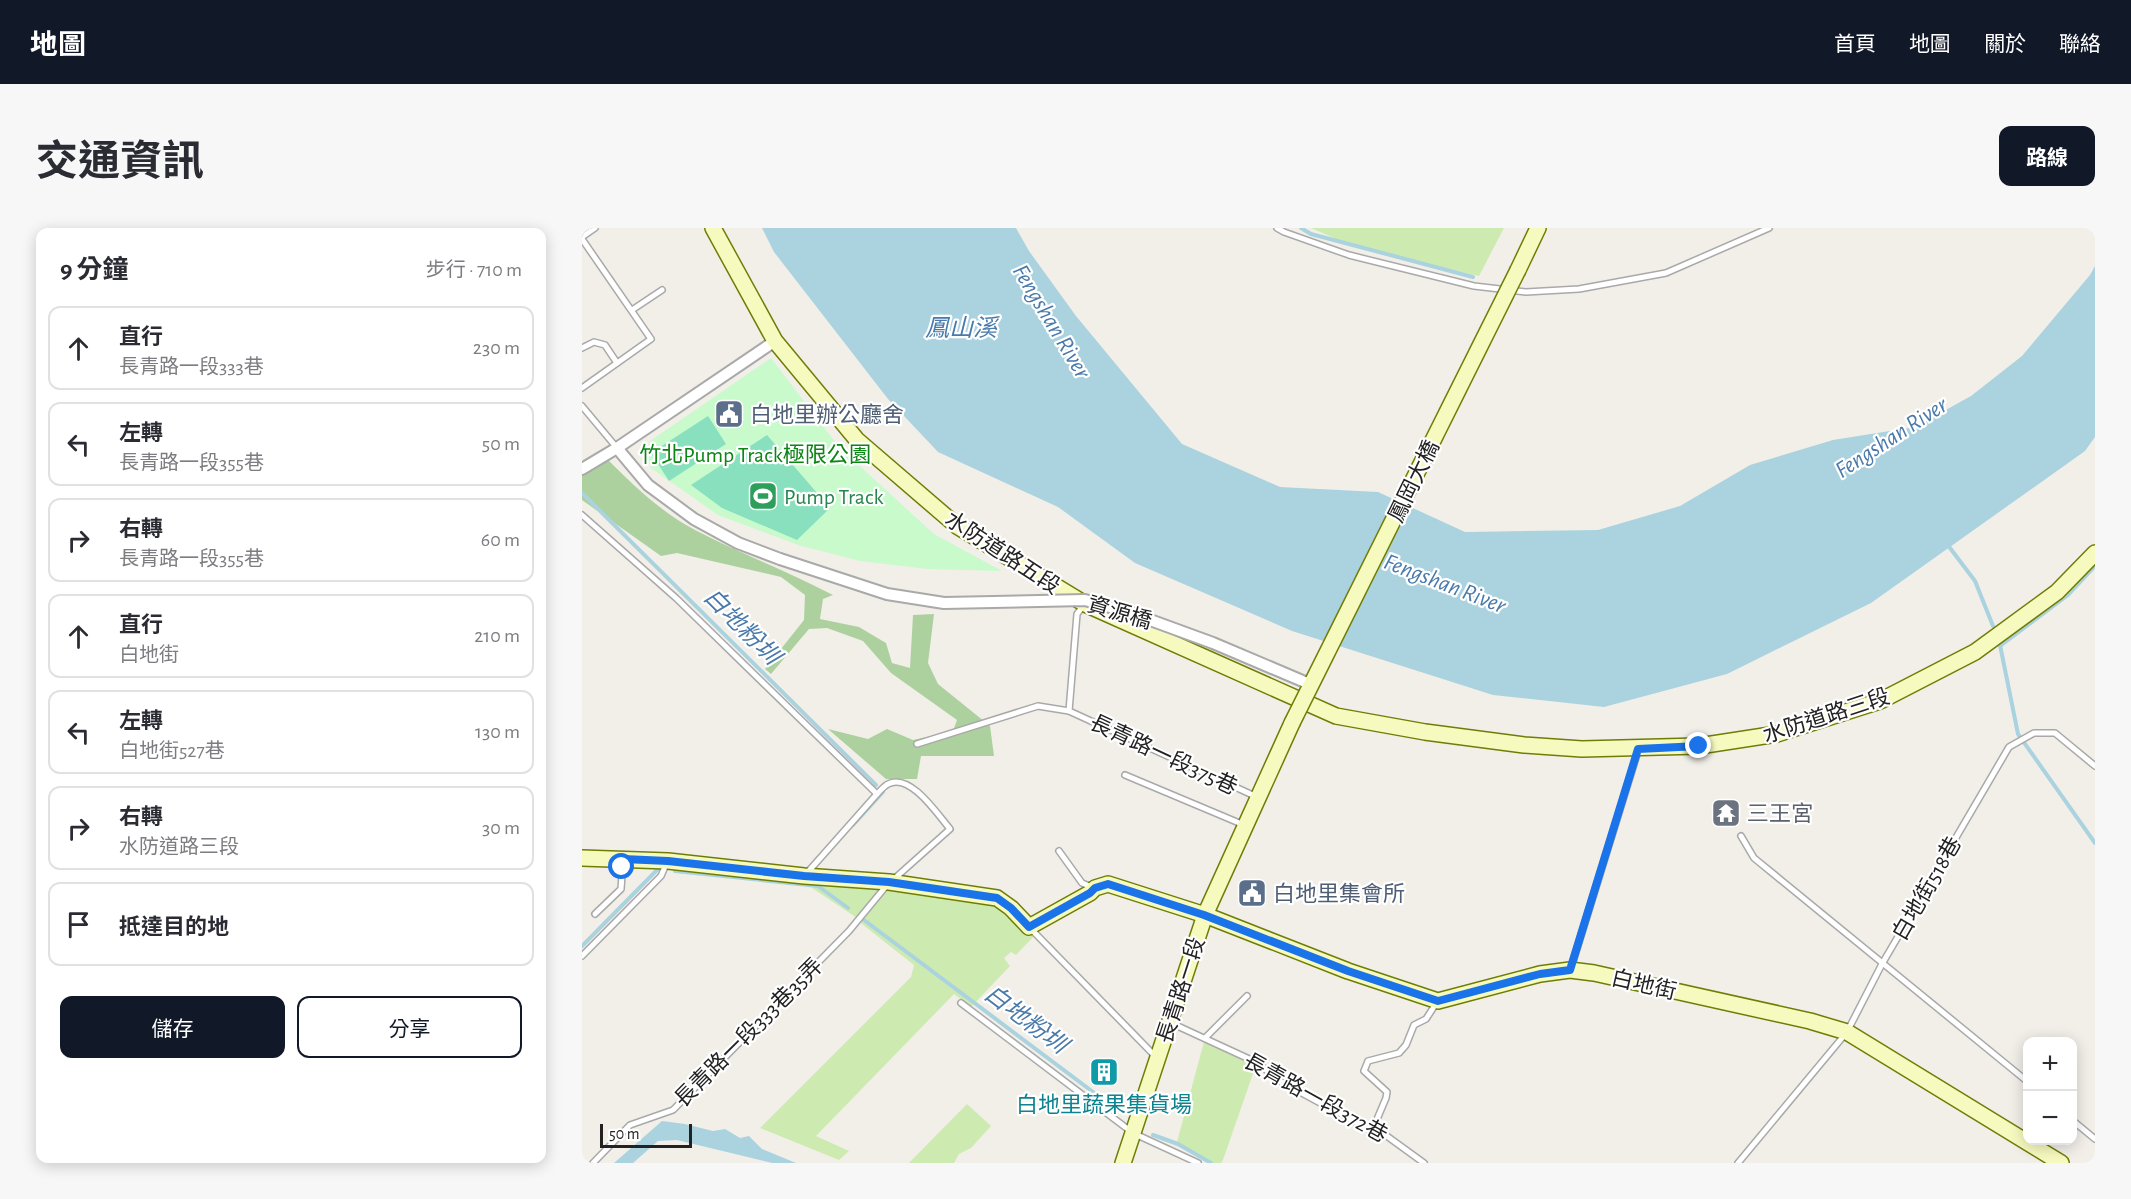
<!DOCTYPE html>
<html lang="zh-TW">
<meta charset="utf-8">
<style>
:root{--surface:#fff;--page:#f7f7f7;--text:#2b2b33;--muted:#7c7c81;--line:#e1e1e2;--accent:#111827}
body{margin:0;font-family:"Alegreya Sans","Noto Sans TC",sans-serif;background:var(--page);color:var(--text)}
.controls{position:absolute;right:18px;bottom:18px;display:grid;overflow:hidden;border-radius:12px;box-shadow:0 3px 15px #0003}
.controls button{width:54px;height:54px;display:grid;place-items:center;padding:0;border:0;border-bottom:2px solid var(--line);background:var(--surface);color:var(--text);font:30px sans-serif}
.scale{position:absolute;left:18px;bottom:15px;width:92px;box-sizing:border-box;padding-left:6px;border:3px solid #222;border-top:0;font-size:16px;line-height:21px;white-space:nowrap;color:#222;-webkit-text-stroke:4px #fff;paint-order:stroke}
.stop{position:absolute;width:18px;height:18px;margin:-14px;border:4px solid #1a73e8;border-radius:50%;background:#fff}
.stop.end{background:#1a73e8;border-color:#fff;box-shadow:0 2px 6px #0008}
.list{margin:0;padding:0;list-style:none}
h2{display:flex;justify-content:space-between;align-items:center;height:78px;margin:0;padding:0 24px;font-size:26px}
h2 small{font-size:20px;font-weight:400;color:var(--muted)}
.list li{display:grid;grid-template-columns:39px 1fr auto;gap:18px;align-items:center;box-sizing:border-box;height:84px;margin:0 12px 12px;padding:0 12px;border:2px solid var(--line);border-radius:12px}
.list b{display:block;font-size:22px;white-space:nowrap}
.list p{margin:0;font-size:20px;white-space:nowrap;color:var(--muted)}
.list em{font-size:20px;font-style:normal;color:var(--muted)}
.actions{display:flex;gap:12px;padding:18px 24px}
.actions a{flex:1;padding:14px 0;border:2px solid var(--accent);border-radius:12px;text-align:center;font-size:21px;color:var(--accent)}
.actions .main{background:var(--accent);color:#fff}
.icon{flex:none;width:33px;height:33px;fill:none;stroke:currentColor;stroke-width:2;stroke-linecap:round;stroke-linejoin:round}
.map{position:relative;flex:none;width:1513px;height:935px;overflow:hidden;border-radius:12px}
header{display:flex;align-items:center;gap:36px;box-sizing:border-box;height:84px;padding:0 30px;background:var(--accent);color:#fff}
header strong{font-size:28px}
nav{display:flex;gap:33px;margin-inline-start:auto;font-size:21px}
.intro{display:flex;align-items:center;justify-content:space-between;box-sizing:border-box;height:144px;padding:0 36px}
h1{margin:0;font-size:42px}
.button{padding:15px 27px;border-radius:12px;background:var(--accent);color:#fff;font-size:21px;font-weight:700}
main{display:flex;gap:36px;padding:0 36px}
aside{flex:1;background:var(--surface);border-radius:12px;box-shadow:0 3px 15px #0003}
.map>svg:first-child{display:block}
.grass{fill:#cdebb0}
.forest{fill:#add19e}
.park{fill:#c8facc}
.pitch{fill:#88e0be}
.water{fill:#aad3df}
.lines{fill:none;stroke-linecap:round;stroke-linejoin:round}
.stream{stroke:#aad3df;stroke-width:4}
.lane-casing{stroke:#a9a9a9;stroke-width:8}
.street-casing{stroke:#a9a9a9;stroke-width:14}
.secondary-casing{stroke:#707d05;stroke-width:18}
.lane{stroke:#fff;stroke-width:5}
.street{stroke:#fff;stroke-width:10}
.secondary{stroke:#f7fabf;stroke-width:15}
.street-bridge-casing{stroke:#a9a9a9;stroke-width:14;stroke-linecap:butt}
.secondary-bridge-casing{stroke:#707d05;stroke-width:18;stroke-linecap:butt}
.street-bridge{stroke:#fff;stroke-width:10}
.secondary-bridge{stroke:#f7fabf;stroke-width:15}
.route{stroke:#1a73e8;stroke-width:8}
.labels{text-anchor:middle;stroke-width:4.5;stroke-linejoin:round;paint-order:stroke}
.service-label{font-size:22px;fill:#4e5e75;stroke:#fff;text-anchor:start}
.park-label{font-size:22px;fill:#0c8416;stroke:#fff}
.street-label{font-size:22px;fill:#222;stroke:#fff}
.leisure-label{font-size:22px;fill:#27864d;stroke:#fff;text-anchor:start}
.worship-label{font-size:22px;fill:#5b616d;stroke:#fff;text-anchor:start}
.culture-label{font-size:22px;fill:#0d838f;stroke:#fff}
.water-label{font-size:24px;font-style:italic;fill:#4a7aab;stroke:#fff}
</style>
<header>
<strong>地圖</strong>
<nav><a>首頁</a><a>地圖</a><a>關於</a><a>聯絡</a></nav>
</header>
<div class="intro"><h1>交通資訊</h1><a class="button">路線</a></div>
<main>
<aside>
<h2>9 分鐘<small>步行 · 710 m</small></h2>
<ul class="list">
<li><svg class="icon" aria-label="ahead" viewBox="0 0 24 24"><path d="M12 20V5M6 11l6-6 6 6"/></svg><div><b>直行</b><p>長青路一段333巷</p></div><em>230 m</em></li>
<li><svg class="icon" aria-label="left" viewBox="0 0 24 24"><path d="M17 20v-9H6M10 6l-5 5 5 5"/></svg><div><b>左轉</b><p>長青路一段355巷</p></div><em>50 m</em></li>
<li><svg class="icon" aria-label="right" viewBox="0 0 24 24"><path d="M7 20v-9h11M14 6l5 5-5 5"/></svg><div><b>右轉</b><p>長青路一段355巷</p></div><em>60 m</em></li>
<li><svg class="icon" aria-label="ahead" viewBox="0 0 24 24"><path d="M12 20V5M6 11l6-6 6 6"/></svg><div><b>直行</b><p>白地街</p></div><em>210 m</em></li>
<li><svg class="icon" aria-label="left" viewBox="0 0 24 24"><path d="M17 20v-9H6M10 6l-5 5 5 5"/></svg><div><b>左轉</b><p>白地街527巷</p></div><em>130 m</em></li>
<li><svg class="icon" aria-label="right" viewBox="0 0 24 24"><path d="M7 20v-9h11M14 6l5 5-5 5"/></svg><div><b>右轉</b><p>水防道路三段</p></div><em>30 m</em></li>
<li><svg class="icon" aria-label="arrive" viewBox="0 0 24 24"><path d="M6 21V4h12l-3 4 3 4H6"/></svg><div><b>抵達目的地</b></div></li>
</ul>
<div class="actions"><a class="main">儲存</a><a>分享</a></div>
</aside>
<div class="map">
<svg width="1513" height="935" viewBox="0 0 1513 935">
<rect width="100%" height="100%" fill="#f2efe9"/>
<g class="grass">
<path d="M729,0H922L897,48L768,17Z"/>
<path d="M242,655L422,676L454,706L434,727L429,724L422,730L428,738L389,779L372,766L234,908L267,923L257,932L178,900L329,749L332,737L280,696L272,688L230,660Z"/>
<path d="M623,810L675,834L641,932L639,935H631L595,914Z"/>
<path d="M385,876L409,898L389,920L377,926L372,935H327Z"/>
</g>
<path class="forest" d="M20,226C48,254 77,283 113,302C158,325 206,344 251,367L241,371L238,391L277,399L304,415L310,435L328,440L331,387L352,386L346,435L356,456L408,498L412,528H339L335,551H304L246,501L286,511L305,501L331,512L371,503L375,492L309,445L281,413L245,400L227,401L189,446L183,441L222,392L223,367L199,349L95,325L79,328L0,272V244Z"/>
<path class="park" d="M189,130L257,219L352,306L420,343L346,341L278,333L216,317L136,287L69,240L64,229L68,213Z"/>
<g class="pitch">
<path d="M126,188L144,216L87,253L69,225Z"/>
<path d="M185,207L248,280L215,312L140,280L109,257Z"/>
</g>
<g class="water">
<path d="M180,0H434L447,23L494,88L600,216L698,259L796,264L883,304L1016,302L1098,278L1168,237L1251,212L1333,199L1389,168L1440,128L1508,47L1513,38V209L1503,223L1289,375L1145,446L1022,479L911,467L710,403L553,335L476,279L356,224L306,171L192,24Z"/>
<path d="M80,893L103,896L131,903L143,901L158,910L167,908L180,921L214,935H190L95,912L76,913L51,935H32Z"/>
</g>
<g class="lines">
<g class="stream">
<path d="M719,0L729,6L891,49"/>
<path d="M0,265L294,557"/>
<path d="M1365,316L1393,353L1411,398"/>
<path d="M1418,417L1436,506L1513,615"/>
<path d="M1418,418L1486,367L1513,338"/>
<path d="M271,597L301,564"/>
<path d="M93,643L236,658L266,680"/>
<path d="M282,692L527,876"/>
<path d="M0,718L75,642"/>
<path d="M571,907L596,916L629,935"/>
</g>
<g class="lane-casing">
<g id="lane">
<path d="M695,0L702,4L767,27L892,58L944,64L997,61L1084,45L1187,0"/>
<path d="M0,9L13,0"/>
<path d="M0,11L69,111L0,160"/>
<path d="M50,82L80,62"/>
<path d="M0,120L12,114L23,117L35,135"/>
<path d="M0,178L35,220"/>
<path d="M0,287L94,370L295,566L225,645"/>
<path d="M502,377L495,386L487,483L675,569"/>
<path d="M335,516L456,478L487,483"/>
<path d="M543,547L662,597"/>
<path d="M295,566C298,563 302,558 306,556C328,544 356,587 368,601L312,651"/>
<path d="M1159,608L1172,630L1446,854"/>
<path d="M477,623L500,655L512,660"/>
<path d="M13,686L39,661L41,632"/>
<path d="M448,700L574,829"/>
<path d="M0,728L79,648L85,634"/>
<path d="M989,740L1056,523"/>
<path d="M379,775L551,905L616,935"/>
<path d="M589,795L678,836L694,851L790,903L802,906L842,935"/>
<path d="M623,810L665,768"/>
<path d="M1490,892L1513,911"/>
<path d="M790,903L804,870L805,864L782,843L786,833L817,825L824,817L832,797L844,791L855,774"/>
<path d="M11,935L48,897L91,882L267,703L305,657"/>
<path d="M1156,935L1265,804L1300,736L1427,519L1452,505H1473L1513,538"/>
</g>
</g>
<g class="street-casing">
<g id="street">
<path d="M35,220L66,257L112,291L156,315L198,331"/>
<path d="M0,241L35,220L193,113"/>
</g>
</g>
<g class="secondary-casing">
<g id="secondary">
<path d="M131,0L193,113L275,212L375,298L503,376L754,488L843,504L942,517L1000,521L1117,518L1195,506L1298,473L1393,424L1475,364L1513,325"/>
<path d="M936,42L956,0"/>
<path d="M0,630L86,633L222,648L307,654L415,670L429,680L447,699L508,665L513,660L526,656L623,687L766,743L856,773L958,746L988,742L1012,745L1228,793L1265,804L1479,935"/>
<path d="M541,935L623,687L710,495"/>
</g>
</g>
<use href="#lane" class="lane"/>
<use href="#street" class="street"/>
<use href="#secondary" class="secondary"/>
<g class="street-bridge-casing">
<path id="street-bridge" d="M198,331L305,366L362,375L503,372L549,385L631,415L730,457"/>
</g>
<g class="secondary-bridge-casing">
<path id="secondary-bridge" d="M710,495L936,42"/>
</g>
<use href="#street-bridge" class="street-bridge"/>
<use href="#secondary-bridge" class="secondary-bridge"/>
</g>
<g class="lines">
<path class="route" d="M40,639L41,631L86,633L222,648L307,654L415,670L429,680L447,699L508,665L513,660L526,656L622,687L766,743L856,773L958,746L988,742L1056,521L1117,518"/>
</g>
<defs>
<g id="civic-square" transform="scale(1.5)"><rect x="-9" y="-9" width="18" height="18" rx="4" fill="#5c6f8a" stroke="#fff"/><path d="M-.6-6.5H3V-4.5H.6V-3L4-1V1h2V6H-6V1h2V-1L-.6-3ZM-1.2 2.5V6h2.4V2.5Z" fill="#fff"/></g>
<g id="stadium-square" transform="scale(1.5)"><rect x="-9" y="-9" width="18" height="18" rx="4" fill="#2e9e5b" stroke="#fff"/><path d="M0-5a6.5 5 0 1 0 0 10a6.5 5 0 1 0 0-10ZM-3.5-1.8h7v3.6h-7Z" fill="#fff"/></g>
<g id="temple-square" transform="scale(1.5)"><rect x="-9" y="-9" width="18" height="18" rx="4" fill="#6b7280" stroke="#fff"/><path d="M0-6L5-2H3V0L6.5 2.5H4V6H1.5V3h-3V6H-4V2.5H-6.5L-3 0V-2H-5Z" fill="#fff"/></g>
<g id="building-square" transform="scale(1.5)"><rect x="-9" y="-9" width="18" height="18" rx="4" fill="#0f9aa8" stroke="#fff"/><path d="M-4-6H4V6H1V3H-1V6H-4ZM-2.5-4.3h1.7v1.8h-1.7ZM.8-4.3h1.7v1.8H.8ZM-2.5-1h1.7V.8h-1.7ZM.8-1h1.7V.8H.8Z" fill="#fff"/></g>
</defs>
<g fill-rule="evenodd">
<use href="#civic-square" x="147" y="186"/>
<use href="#stadium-square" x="181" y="268"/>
<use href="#temple-square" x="1144" y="585"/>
<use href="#civic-square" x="670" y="665"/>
<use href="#building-square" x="522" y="844"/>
</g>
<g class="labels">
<g class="service-label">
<text x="168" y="194">白地里辦公廳舍</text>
<text x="691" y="673">白地里集會所</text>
</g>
<g class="park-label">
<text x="173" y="234">竹北Pump Track極限公園</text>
</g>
<g class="street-label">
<text transform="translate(831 253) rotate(-64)" y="8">鳳岡大橋</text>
<text transform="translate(421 324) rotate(33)" y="8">水防道路五段</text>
<text transform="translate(538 384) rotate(16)" y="8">資源橋</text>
<text transform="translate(1244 487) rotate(-18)" y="8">水防道路三段</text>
<text transform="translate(582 526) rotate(25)" y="8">長青路一段375巷</text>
<text transform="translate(1344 660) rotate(-60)" y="8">白地街518巷</text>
<text transform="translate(1062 756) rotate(13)" y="8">白地街</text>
<text transform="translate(598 762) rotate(-72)" y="8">長青路一段</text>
<text transform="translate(166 804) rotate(-45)" y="8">長青路一段333巷35弄</text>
<text transform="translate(734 869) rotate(29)" y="8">長青路一段372巷</text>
</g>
<g class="leisure-label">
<text x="202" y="276">Pump Track</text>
</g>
<g class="worship-label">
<text x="1165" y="593">三王宮</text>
</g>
<g class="culture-label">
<text x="522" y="884">白地里蔬果集貨場</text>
</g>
<g class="water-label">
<text transform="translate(470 93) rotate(59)" y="8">Fengshan River</text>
<text x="379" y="108">鳳山溪</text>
<text transform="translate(1309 209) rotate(-33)" y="8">Fengshan River</text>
<text transform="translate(863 355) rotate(21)" y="8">Fengshan River</text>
<text transform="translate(160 398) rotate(45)" y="8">白地粉圳</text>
<text transform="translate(444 791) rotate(37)" y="8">白地粉圳</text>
</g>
</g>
</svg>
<div class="controls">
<button>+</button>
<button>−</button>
</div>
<div class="scale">50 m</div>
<div class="stop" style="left:40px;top:639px"></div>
<div class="stop end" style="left:1117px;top:518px"></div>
</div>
</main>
